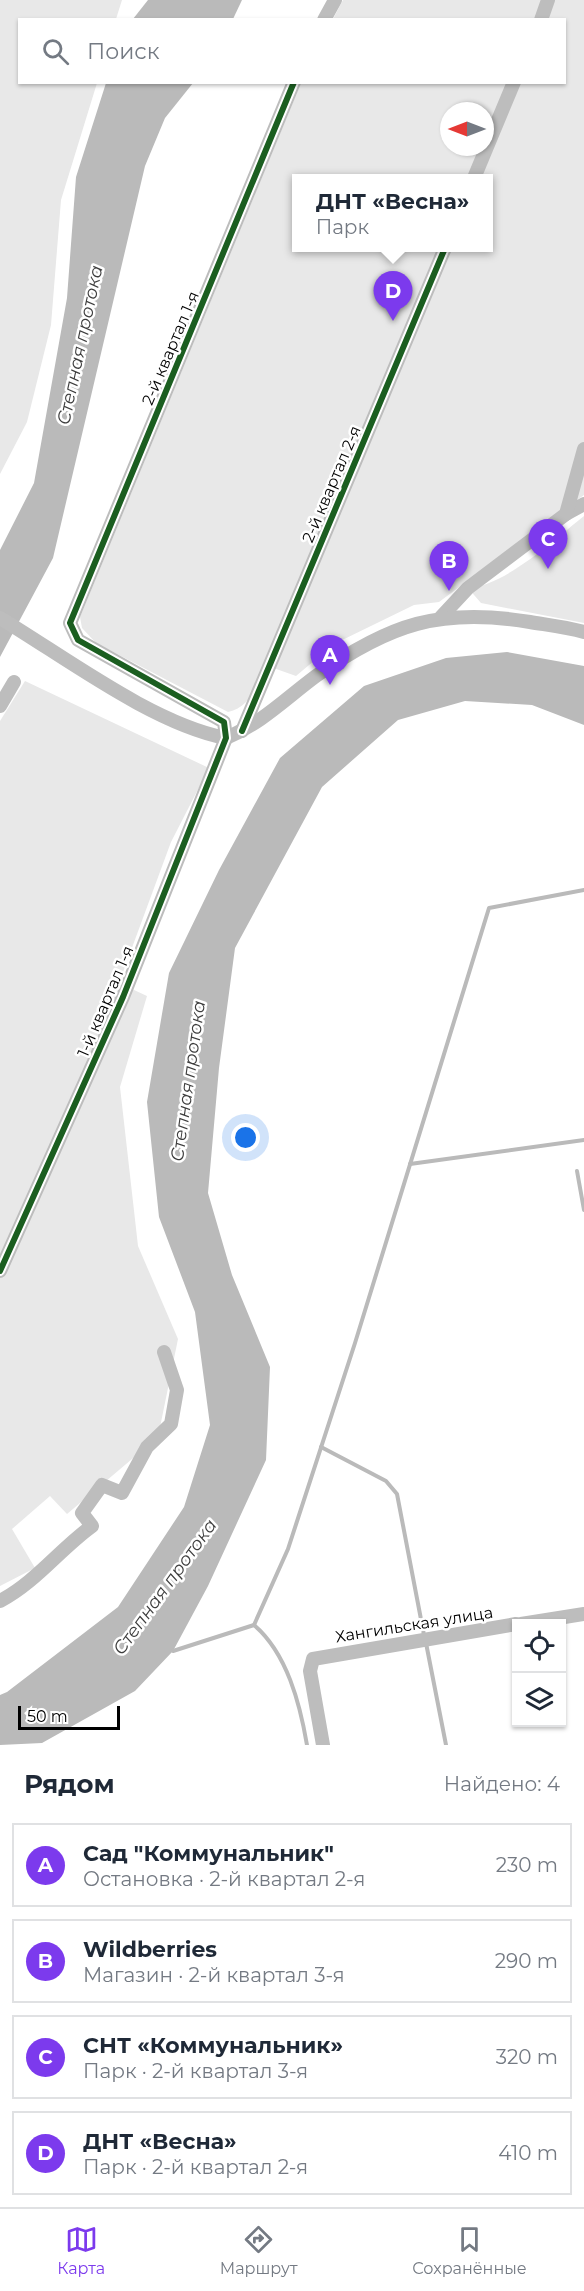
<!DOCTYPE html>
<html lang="ru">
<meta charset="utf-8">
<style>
:root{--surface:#fff;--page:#f6f6f7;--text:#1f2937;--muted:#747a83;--line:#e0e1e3;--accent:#7c3aed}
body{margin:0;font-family:Montserrat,sans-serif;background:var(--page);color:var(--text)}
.controls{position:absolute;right:18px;bottom:18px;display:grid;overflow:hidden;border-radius:0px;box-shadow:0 2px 4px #0004}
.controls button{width:54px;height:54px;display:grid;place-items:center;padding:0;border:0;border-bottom:2px solid var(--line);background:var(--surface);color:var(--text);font:30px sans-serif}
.compass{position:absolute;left:440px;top:102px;width:54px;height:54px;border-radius:50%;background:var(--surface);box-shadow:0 2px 4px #0004;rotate:270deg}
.scale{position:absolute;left:18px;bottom:15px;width:102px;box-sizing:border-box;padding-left:6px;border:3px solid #000;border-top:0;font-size:16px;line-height:21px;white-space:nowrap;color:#000;-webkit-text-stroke:4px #fff;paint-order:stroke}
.you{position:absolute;left:246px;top:1138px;width:21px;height:21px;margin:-15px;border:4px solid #fff;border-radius:50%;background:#1a73e8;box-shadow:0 0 0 9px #1a73e833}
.badge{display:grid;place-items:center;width:39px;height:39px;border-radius:50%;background:var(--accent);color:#fff;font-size:20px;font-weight:700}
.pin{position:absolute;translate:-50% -50px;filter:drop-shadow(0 2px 3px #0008)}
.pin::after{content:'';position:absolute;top:32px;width:21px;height:18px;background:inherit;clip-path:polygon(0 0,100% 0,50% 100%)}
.popup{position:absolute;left:292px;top:174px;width:201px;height:78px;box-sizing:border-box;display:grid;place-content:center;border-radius:0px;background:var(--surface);filter:drop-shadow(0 2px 4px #0005);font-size:20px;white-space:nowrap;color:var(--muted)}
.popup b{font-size:22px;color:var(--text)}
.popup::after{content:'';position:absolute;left:50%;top:100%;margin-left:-12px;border:12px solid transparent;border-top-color:var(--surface)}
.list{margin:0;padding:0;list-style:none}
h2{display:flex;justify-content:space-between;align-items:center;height:78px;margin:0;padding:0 24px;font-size:26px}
h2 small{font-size:20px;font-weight:400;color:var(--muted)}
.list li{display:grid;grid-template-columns:39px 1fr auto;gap:18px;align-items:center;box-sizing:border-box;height:84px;margin:0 12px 12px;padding:0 12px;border:2px solid var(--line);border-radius:0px}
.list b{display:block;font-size:22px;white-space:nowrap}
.list p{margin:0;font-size:20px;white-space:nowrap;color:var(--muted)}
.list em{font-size:20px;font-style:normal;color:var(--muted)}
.icon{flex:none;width:33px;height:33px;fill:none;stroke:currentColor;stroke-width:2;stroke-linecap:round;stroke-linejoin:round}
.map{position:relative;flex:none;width:584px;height:1745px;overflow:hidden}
.search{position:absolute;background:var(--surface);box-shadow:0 2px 4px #0004;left:18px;right:18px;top:18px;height:66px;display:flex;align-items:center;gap:15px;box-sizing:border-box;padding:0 21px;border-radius:0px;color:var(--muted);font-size:22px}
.sheet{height:462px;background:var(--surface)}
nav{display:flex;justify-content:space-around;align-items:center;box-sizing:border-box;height:84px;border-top:2px solid var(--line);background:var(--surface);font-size:16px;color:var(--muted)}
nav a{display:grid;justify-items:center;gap:3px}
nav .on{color:var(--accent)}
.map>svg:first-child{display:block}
.green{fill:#e8e8e8;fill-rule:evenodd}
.water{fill:#bababa}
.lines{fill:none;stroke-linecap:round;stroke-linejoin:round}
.stream{stroke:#bababa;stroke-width:4}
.minor{stroke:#bdbdbd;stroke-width:14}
.cycleway-casing{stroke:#fff;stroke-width:10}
.cycleway{stroke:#1b5e20;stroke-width:6}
.labels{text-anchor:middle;stroke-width:5;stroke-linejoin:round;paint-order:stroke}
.street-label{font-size:16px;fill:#000;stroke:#fff}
.water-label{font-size:18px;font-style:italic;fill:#3d3d3d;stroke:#fff}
</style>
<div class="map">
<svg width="584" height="1745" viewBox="0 0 584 1745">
<rect width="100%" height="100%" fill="#fff"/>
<g class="green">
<path d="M0,0H122L116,19L20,20V82L97,83L61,200L51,325L27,422L0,474Z"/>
<path d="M343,0H584V495L439,602L414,605L334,644L296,676L265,665C257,685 251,707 228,712L96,643L82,628L80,617L301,83L564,82V20L333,19ZM449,111H485V147H449ZM297,178H489V248H297Z"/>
<path d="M584,516V623L481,603L468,588C505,586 555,539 584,516Z"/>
<path d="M25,681L209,768L171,842L119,983L147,996L120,1087L138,1246L178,1339L158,1437L67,1514L50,1496L12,1529L35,1568L0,1586V721Z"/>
</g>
<g class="water">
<path d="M148,0H242L233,19H133Z"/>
<path d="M106,83H193L165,118L145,166L53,558L0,657V550L34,483L67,298L76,177Z"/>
<path d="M507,652L584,666V725L532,705L465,701L398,720L322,787L235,948L219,1068L208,1193L232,1275L270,1367L266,1460L208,1586L173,1651L135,1691L42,1743L0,1745V1695L7,1692L118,1607L184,1507L210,1425L195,1312L159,1217L147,1102L169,973L219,870L280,758L364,686L446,658Z"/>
</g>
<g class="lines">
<g class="stream">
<path d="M410,1164L584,1140"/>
<path d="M577,1171L584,1210"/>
<path d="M321,1447L386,1481L397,1494L424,1635"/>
<path d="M254,1625C287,1653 300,1704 307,1745"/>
<path d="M426,1643L446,1745"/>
<path d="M173,1651L254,1625L288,1549L355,1343L489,908L584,890"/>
</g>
<g class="minor">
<path d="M324,20L335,0"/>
<path d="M541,20L548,0"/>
<path d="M474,178L514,82"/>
<path d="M566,514L584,504"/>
<path d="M441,617L468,588L566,514L584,449"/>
<path d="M0,618C65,657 153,724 226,738C262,723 285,699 316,676C389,624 441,607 530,622C548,625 566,627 584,632"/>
<path d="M0,706L14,682"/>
<path d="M242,731L445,248"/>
<path d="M0,1271L123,997L226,738L224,722L78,640L70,623L294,82"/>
<path d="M0,1601C36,1582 60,1549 92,1526L82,1513L102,1485L122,1493L147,1447L171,1424L177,1390L164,1352"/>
<path d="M521,1624L584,1614"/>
<path d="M323,1745L310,1671L313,1659L516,1624"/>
</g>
<g class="cycleway-casing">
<g id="cycleway">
<path d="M242,731L445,248"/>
<path d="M0,1271L123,997L226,738L224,722L78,640L70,623L294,82"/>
</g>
</g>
<use href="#cycleway" class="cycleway"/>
</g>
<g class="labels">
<g class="street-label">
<text transform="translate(170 348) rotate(-67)" y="6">2-й квартал 1-я</text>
<text transform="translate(331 484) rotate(-67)" y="6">2-й квартал 2-я</text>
<text transform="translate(105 1001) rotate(-67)" y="6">1-й квартал 1-я</text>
<text transform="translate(414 1624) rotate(-9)" y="6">Хангильская улица</text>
</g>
<g class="water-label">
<text transform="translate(80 345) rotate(-78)" y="6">Степная протока</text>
<text transform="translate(188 1081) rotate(-82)" y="6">Степная протока</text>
<text transform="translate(165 1587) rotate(-54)" y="6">Степная протока</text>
</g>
</g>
</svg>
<div class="controls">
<button><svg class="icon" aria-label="locate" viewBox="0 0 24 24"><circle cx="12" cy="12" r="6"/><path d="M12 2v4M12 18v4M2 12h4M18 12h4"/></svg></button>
<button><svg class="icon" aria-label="layers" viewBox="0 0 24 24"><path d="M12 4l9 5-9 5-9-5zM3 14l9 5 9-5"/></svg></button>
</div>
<svg class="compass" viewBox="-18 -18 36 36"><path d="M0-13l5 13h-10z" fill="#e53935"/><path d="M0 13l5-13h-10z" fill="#747a83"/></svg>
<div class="scale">50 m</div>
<div class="you"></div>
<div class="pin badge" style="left:330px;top:685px">A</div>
<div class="pin badge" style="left:449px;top:591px">B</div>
<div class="pin badge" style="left:548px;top:569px">C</div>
<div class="pin badge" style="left:393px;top:321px">D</div>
<div class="popup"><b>ДНТ «Весна»</b>Парк</div>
<div class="search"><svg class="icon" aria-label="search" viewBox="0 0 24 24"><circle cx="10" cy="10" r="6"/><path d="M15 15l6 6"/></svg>Поиск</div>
</div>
<section class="sheet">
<h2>Рядом<small>Найдено: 4</small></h2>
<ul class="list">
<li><span class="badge">A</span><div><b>Сад &quot;Коммунальник&quot;</b><p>Остановка · 2-й квартал 2-я</p></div><em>230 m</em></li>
<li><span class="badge">B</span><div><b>Wildberries</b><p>Магазин · 2-й квартал 3-я</p></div><em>290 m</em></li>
<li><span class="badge">C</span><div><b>СНТ «Коммунальник»</b><p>Парк · 2-й квартал 3-я</p></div><em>320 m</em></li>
<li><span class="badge">D</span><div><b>ДНТ «Весна»</b><p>Парк · 2-й квартал 2-я</p></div><em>410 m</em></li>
</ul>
</section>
<nav>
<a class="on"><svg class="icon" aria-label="map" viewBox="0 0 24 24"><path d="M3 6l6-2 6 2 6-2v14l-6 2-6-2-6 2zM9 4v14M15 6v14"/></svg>Карта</a>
<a><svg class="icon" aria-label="directions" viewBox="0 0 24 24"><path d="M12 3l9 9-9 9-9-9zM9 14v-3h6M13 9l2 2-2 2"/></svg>Маршрут</a>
<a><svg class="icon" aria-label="saved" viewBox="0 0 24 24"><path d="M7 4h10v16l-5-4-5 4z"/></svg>Сохранённые</a>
</nav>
